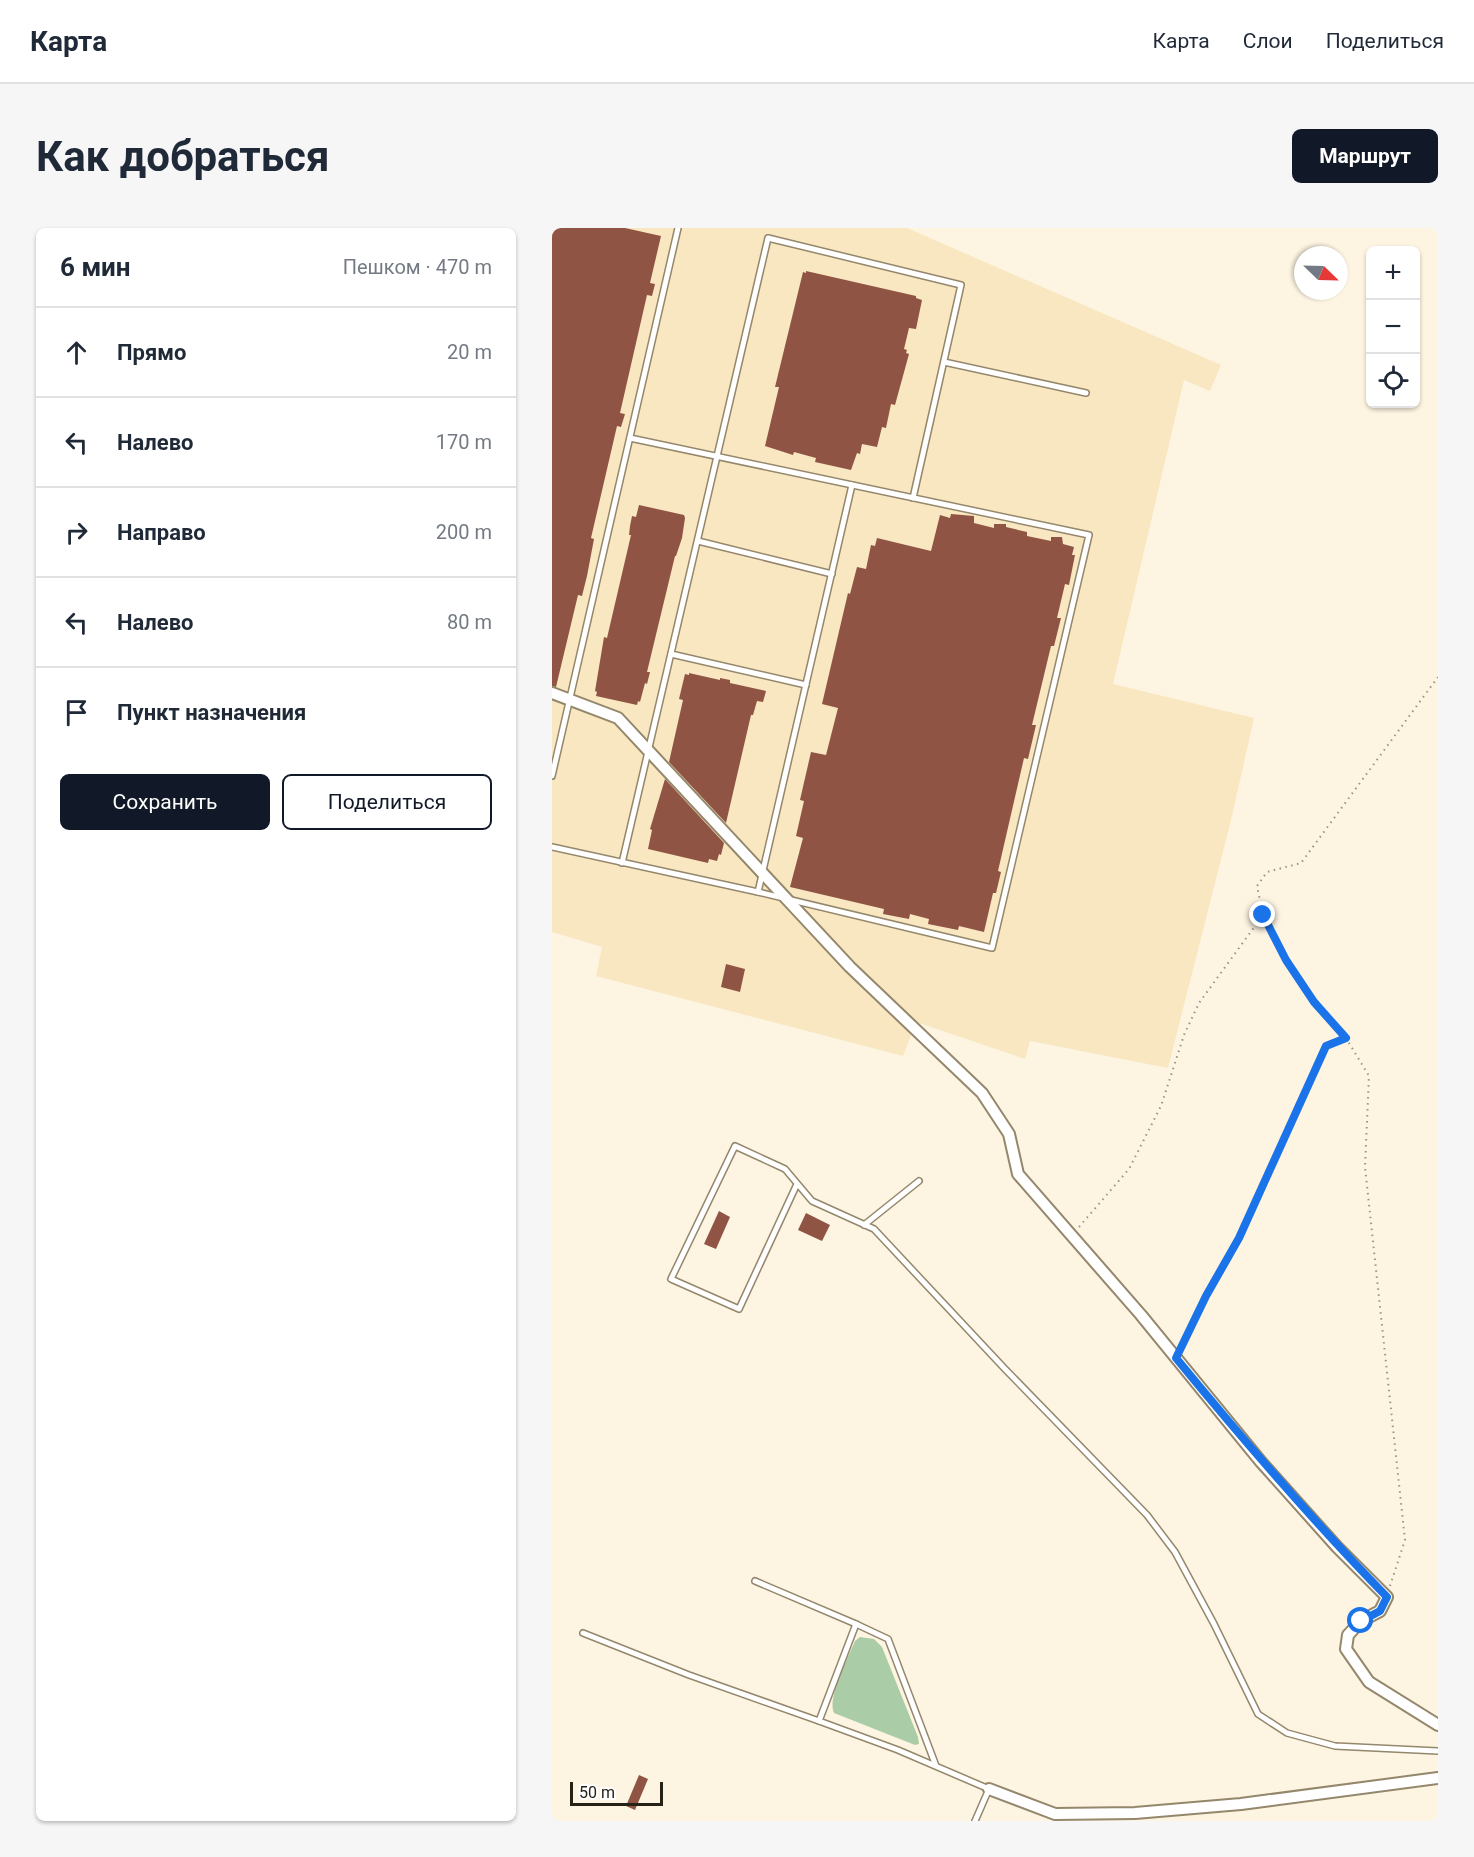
<!DOCTYPE html>
<html lang="ru">
<meta charset="utf-8">
<style>
:root{--surface:#fff;--page:#f6f6f7;--text:#1f2937;--muted:#747a83;--line:#e0e1e3;--accent:#111827}
body{margin:0;font-family:Roboto,sans-serif;background:var(--page);color:var(--text)}
.controls{position:absolute;right:18px;top:18px;display:grid;overflow:hidden;border-radius:9px;box-shadow:0 2px 4px #0004}
.controls button{width:54px;height:54px;display:grid;place-items:center;padding:0;border:0;border-bottom:2px solid var(--line);background:var(--surface);color:var(--text);font:30px sans-serif}
.compass{position:absolute;left:742px;top:18px;width:54px;height:54px;border-radius:50%;background:var(--surface);box-shadow:0 2px 4px #0004;rotate:113deg}
.scale{position:absolute;left:18px;bottom:15px;width:93px;box-sizing:border-box;padding-left:6px;border:3px solid #272217;border-top:0;font-size:16px;line-height:21px;white-space:nowrap;color:#272217;-webkit-text-stroke:4px #fff;paint-order:stroke}
.stop{position:absolute;width:18px;height:18px;margin:-14px;border:4px solid #1a73e8;border-radius:50%;background:#fff}
.stop.end{background:#1a73e8;border-color:#fff;box-shadow:0 2px 6px #0008}
.list{margin:0;padding:0;list-style:none}
h2{display:flex;justify-content:space-between;align-items:center;height:78px;margin:0;padding:0 24px;font-size:26px}
h2 small{font-size:20px;font-weight:400;color:var(--muted)}
.list li{display:grid;grid-template-columns:39px 1fr auto;gap:18px;align-items:center;box-sizing:border-box;height:90px;padding:0 24px;border-top:2px solid var(--line)}
.list b{display:block;font-size:22px;white-space:nowrap}
.list em{font-size:20px;font-style:normal;color:var(--muted)}
.actions{display:flex;gap:12px;padding:18px 24px}
.actions a{flex:1;padding:14px 0;border:2px solid var(--accent);border-radius:9px;text-align:center;font-size:21px;color:var(--accent)}
.actions .main{background:var(--accent);color:#fff}
.icon{flex:none;width:33px;height:33px;fill:none;stroke:currentColor;stroke-width:2;stroke-linecap:round;stroke-linejoin:round}
.map{position:relative;flex:none;width:886px;height:1593px;overflow:hidden;border-radius:9px}
header{display:flex;align-items:center;gap:36px;box-sizing:border-box;height:84px;padding:0 30px;background:var(--surface);border-bottom:2px solid var(--line)}
header strong{font-size:28px}
nav{display:flex;gap:33px;margin-inline-start:auto;font-size:21px}
.intro{display:flex;align-items:center;justify-content:space-between;box-sizing:border-box;height:144px;padding:0 36px}
h1{margin:0;font-size:42px}
.button{padding:15px 27px;border-radius:9px;background:var(--accent);color:#fff;font-size:21px;font-weight:700}
main{display:flex;gap:36px;padding:0 36px}
aside{flex:1;background:var(--surface);border-radius:9px;box-shadow:0 2px 4px #0004}
.map>svg:first-child{display:block}
.built{fill:#f8e7c1}
.green{fill:#aacda7}
.building{fill:#905444}
.lines{fill:none;stroke-linecap:round;stroke-linejoin:round}
.service-casing{stroke:#94876b;stroke-width:8}
.minor-casing{stroke:#94876b;stroke-width:14}
.path{stroke:#9b9485;stroke-width:2;stroke-dasharray:1.5 4.5;stroke-linecap:butt}
.service{stroke:#fff;stroke-width:5}
.minor{stroke:#fff;stroke-width:10}
.route{stroke:#1a73e8;stroke-width:8}
</style>
<header>
<strong>Карта</strong>
<nav><a>Карта</a><a>Слои</a><a>Поделиться</a></nav>
</header>
<div class="intro"><h1>Как добраться</h1><a class="button">Маршрут</a></div>
<main>
<aside>
<h2>6 мин<small>Пешком · 470 m</small></h2>
<ul class="list">
<li><svg class="icon" aria-label="ahead" viewBox="0 0 24 24"><path d="M12 20V5M6 11l6-6 6 6"/></svg><div><b>Прямо</b></div><em>20 m</em></li>
<li><svg class="icon" aria-label="left" viewBox="0 0 24 24"><path d="M17 20v-9H6M10 6l-5 5 5 5"/></svg><div><b>Налево</b></div><em>170 m</em></li>
<li><svg class="icon" aria-label="right" viewBox="0 0 24 24"><path d="M7 20v-9h11M14 6l5 5-5 5"/></svg><div><b>Направо</b></div><em>200 m</em></li>
<li><svg class="icon" aria-label="left" viewBox="0 0 24 24"><path d="M17 20v-9H6M10 6l-5 5 5 5"/></svg><div><b>Налево</b></div><em>80 m</em></li>
<li><svg class="icon" aria-label="arrive" viewBox="0 0 24 24"><path d="M6 21V4h12l-3 4 3 4H6"/></svg><div><b>Пункт назначения</b></div></li>
</ul>
<div class="actions"><a class="main">Сохранить</a><a>Поделиться</a></div>
</aside>
<div class="map">
<svg width="886" height="1593" viewBox="0 0 886 1593">
<rect width="100%" height="100%" fill="#fdf4e2"/>
<path class="built" d="M0,0H355L669,137L658,163L632,152L561,456L702,490L679,592L616,840L478,813L473,831L364,794L351,828L44,748L50,719L0,704Z"/>
<path class="green" d="M308,1409L322,1411L330,1419L366,1509L367,1516L363,1517L282,1485C275,1469 296,1430 303,1413Z"/>
<g class="building">
<path d="M0,0H73L109,8L98,55L103,56L100,68L95,67L68,185L73,186L69,199L65,198L39,310L42,311L35,348L30,368L26,367L4,459L0,458Z"/>
<path d="M254,43L364,68V70L370,72L364,101L357,100L352,121L355,122L354,125L357,126L343,177L339,176L334,200L330,199L325,219L310,216L308,226L305,225L299,242L263,234L264,230L242,224L241,227L213,218L227,159H223L251,44L254,45Z"/>
<path d="M87,277L132,287L133,290L130,310L124,328H123L95,444H98L95,456L93,455L88,474L86,473L85,477L44,468L45,464L43,463L52,409L55,410L79,307H77L78,298L80,288L84,289Z"/>
<path d="M399,286L422,288V295L442,300V296H454V299L475,304V308L499,313V309H510L511,316L522,319L520,327H523L517,357L513,356L505,390H509L502,418H499L480,497H484L476,531L472,530L446,643L449,644L444,665H441L432,704L407,698L406,702L376,696L377,691L358,686L357,691L331,686L332,681L238,659L251,610L244,608L252,573L248,572L259,524L274,527L286,480L270,476L296,365L298,366L305,339L314,341L319,317L323,318L325,310L379,323L388,287L398,290Z"/>
<path d="M137,445L168,452V450L178,452V455L214,463L211,474L205,473L201,487H199L174,595L117,534L131,472L127,471L133,446L137,447Z"/>
<path d="M113,551L172,615L169,627L167,626L165,633L157,631L156,635L96,621L100,602L98,601Z"/>
<path d="M174,736L193,741L188,764L169,759Z"/>
<path d="M167,983L178,989L164,1021L152,1016Z"/>
<path d="M254,985L278,997L270,1013L246,1002Z"/>
<path d="M87,1547L96,1551L83,1582L74,1578Z"/>
</g>
<g class="lines">
<g class="service-casing">
<g id="service">
<path d="M392,134L534,165"/>
<path d="M146,313L280,346"/>
<path d="M119,426L254,457"/>
<path d="M0,548L126,0"/>
<path d="M0,619L206,664L440,720L537,307L78,210"/>
<path d="M70,635L216,10L409,57L361,270"/>
<path d="M206,664L300,257"/>
<path d="M245,956L187,1081L119,1051L183,918L233,941L260,973L322,1001L453,1141L595,1287L623,1324L662,1396L706,1486L735,1505L783,1518L886,1523"/>
<path d="M312,997L367,953"/>
<path d="M203,1353L304,1396"/>
<path d="M31,1405L137,1447L267,1493"/>
<path d="M384,1538L336,1411L304,1396L267,1493L346,1522L437,1561L423,1593"/>
</g>
</g>
<g class="minor-casing">
<g id="minor">
<path d="M0,465L66,490L298,739L430,865L457,906L466,946L589,1087L709,1234L785,1319L835,1369L828,1383L809,1393L796,1407L794,1421L817,1454L886,1497"/>
<path d="M437,1561L503,1586L583,1585L689,1576L886,1550"/>
</g>
</g>
<g class="path">
<path d="M527,999L577,941L609,878L632,807L647,775L711,687"/>
<path d="M630,1118L654,1068L687,1009L774,818L794,810"/>
<path d="M838,1358L853,1312L813,939L817,848L794,810L762,774L734,732L711,687L705,658L715,644L749,635L886,449"/>
</g>
<use href="#service" class="service"/>
<use href="#minor" class="minor"/>
</g>
<g class="lines">
<path class="route" d="M711,687L734,732L762,774L794,810L774,818L687,1010L654,1068L624,1130C692,1213 760,1292 835,1369L828,1383L809,1393"/>
</g>
</svg>
<div class="controls">
<button>+</button>
<button>−</button>
<button><svg class="icon" aria-label="locate" viewBox="0 0 24 24"><circle cx="12" cy="12" r="6"/><path d="M12 2v4M12 18v4M2 12h4M18 12h4"/></svg></button>
</div>
<svg class="compass" viewBox="-18 -18 36 36"><path d="M0-13l5 13h-10z" fill="#e53935"/><path d="M0 13l5-13h-10z" fill="#747a83"/></svg>
<div class="scale">50 m</div>
<div class="stop" style="left:809px;top:1393px"></div>
<div class="stop end" style="left:711px;top:687px"></div>
</div>
</main>
